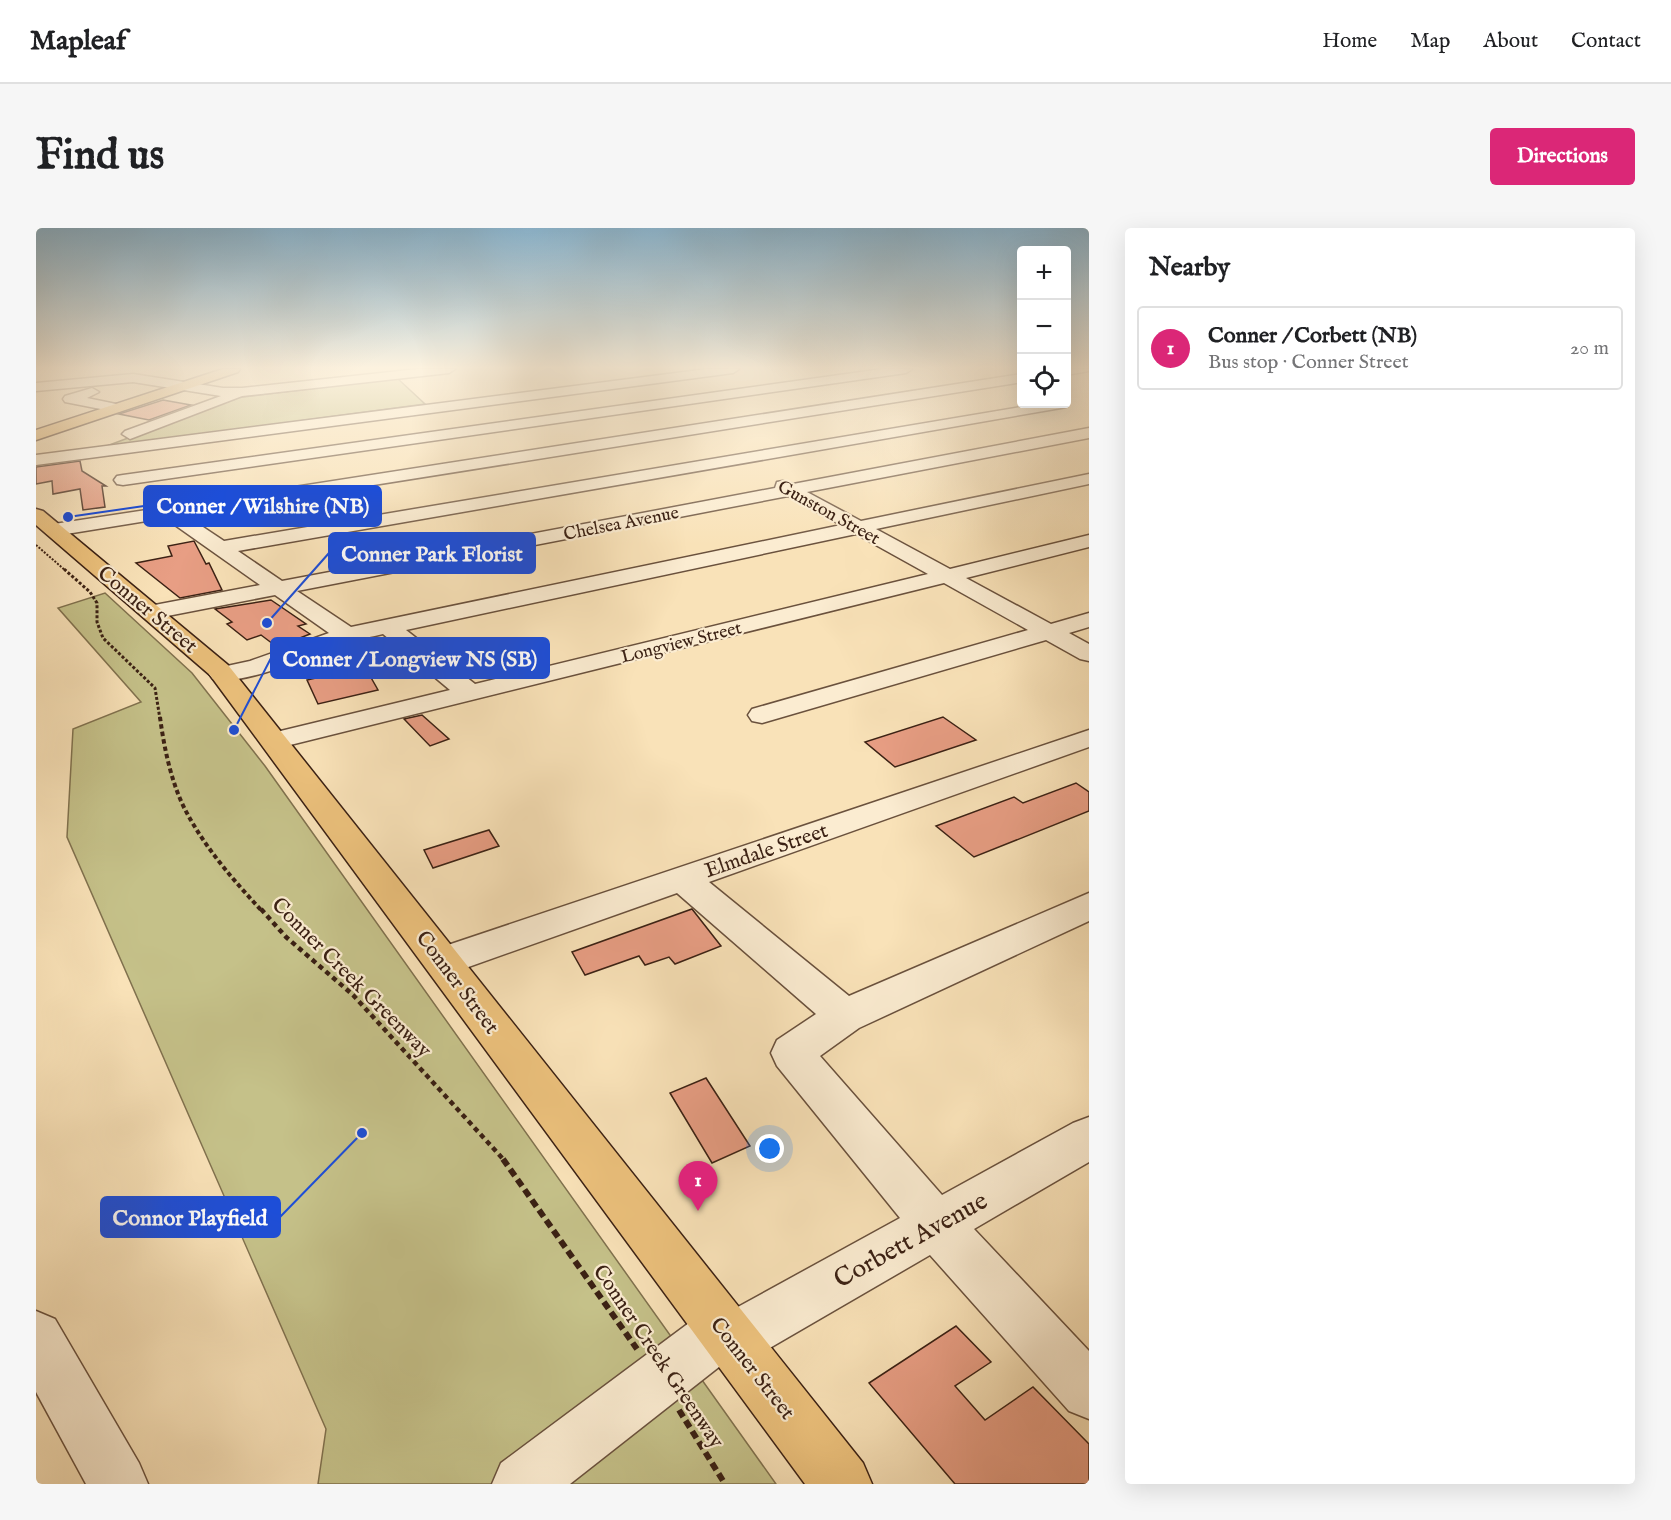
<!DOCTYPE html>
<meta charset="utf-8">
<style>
:root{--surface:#fff;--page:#f6f6f6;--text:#202124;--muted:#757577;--line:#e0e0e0;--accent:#db2777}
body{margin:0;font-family:"IM FELL English",serif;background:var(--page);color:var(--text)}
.controls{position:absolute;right:18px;top:18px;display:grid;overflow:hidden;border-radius:6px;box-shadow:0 6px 24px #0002}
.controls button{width:54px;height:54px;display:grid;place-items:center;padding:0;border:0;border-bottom:2px solid var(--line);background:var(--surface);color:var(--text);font:30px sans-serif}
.you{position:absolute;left:734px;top:921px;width:21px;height:21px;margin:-15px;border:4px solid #fff;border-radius:50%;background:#1a73e8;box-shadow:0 0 0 9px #1a73e833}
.badge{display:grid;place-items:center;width:39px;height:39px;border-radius:50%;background:var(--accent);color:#fff;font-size:20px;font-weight:700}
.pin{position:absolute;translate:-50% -50px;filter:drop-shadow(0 2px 3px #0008)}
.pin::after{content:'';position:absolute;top:32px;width:21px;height:18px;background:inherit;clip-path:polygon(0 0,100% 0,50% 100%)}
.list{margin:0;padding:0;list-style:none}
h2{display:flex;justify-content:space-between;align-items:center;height:78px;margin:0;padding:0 24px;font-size:26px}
h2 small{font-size:20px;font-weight:400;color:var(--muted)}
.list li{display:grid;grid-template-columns:39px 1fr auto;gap:18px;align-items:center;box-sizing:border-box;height:84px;margin:0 12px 12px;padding:0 12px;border:2px solid var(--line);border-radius:6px}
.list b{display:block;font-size:22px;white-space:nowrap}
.list p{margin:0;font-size:20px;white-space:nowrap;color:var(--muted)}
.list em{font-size:20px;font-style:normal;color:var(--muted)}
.icon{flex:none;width:33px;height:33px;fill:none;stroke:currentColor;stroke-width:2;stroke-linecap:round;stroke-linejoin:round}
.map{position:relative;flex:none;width:1053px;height:1256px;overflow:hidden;border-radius:6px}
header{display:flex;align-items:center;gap:36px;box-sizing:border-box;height:84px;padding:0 30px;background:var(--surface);border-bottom:2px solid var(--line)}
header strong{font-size:28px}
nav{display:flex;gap:33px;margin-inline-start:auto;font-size:21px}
.intro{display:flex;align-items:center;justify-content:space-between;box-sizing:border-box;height:144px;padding:0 36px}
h1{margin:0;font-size:42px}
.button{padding:15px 27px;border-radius:6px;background:var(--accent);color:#fff;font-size:21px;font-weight:700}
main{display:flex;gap:36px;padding:0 36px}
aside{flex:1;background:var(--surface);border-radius:6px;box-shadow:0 6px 24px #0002}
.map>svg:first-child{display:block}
.green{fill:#c5c189;stroke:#80714e;stroke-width:1.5}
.building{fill:#e89e84;stroke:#3b2114;stroke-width:1.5}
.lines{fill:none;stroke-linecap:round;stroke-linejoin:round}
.minor-casing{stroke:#6a513d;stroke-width:3}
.major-casing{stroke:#3b2114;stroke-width:3}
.path-far4{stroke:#3b2114;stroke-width:2;stroke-dasharray:2 1.5;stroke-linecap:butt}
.path-far3{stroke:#3b2114;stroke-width:3;stroke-dasharray:3 2;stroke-linecap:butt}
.path-far2{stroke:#3b2114;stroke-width:4;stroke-dasharray:4.5 3;stroke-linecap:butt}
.path-far1{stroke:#3b2114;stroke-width:4.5;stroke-dasharray:5 4;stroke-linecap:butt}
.path{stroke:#3b2114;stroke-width:6;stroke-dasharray:8 4.5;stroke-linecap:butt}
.minor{fill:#fbecd1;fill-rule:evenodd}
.major{fill:#ecc17c;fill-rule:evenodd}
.labels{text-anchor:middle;stroke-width:4.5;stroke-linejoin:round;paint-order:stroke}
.far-street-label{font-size:18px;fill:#3b2114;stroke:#fbecd1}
.street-label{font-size:21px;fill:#3b2114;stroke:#fbecd1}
.near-street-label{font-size:26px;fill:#3b2114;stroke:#fbecd1}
.leader{fill:none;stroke:#1d4ed8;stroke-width:2}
.callout-dot{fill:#1d4ed8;stroke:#fbecd1;stroke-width:2}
.callout{fill:#1d4ed8;stroke:#1d4ed8;stroke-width:2}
.callout-label{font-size:22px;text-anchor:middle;font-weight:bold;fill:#fff}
</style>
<header>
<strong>Mapleaf</strong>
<nav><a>Home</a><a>Map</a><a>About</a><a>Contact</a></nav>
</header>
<div class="intro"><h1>Find us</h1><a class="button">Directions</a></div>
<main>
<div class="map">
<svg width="1053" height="1256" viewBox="0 0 1053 1256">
<rect width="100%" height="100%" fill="#f9e2b8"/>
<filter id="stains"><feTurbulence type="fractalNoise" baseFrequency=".00333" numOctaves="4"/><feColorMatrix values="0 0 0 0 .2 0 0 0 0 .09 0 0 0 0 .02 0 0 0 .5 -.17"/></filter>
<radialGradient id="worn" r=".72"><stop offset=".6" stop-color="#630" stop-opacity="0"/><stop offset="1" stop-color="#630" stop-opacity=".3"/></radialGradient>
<g class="green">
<path d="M361,150L389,176L68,219L199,170Z"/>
<path d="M69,365L156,445L229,538L740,1256H282L290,1201L31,609L37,501L105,474L22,380Z"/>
</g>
<g class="building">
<path d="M127,172L155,177L113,192L83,186Z"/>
<path d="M44,233L46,243L70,258H66L69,279L47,282L44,261L17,266L16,253L0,256V239Z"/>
<path d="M158,313L170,336L173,335L186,362L144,370L100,335L136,328L132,318Z"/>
<path d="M235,372L270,396L262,398L274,406L241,419L225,407L211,412L191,396L196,394L179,381Z"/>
<path d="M329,439L342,462L282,476L271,452Z"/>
<path d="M386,487L413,511L394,518L368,491Z"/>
<path d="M907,489L940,512L859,539L829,514Z"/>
<path d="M1040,555L1053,564V583L938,629L900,598L978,569L987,575Z"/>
<path d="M453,602L463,618L397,640L388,622Z"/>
<path d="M656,681L685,718L639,736L633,729L609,737L603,728L549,747L536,724Z"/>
<path d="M670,850L714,918L676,935L634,865Z"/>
<path d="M920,1098L955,1134L919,1158L949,1192L997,1159L1053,1216V1256H919L833,1155Z"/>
</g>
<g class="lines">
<g class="minor-casing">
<g id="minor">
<path d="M382,141H419L413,145L206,168L94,211L86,206L89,203L185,168L97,154L0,163V155L97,146L187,160H206Z"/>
<path d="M671,141H703L697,145L0,237V227Z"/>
<path d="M846,141H876L870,145L87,257L81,256L78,252L81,248L87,247Z"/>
<path d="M1030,141H1053V143L1030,147Z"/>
<path d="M986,146V154L149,287L188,313L1003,176L1030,174V179L1025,180L202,323L246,353L739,260L741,254L747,253L757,256L1053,200V210L771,264L825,293L1053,246V256L840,301L914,341L1053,307V319L930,350L1015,396L1053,385V399L1033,405L1053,416V433L1044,431L1010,412L726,495L716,493L712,487L716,481L992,402L908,355L238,521L228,519L224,513L228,507L414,462L347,406C336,409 325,410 315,414C282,424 209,459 177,451L173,446L177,441L214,433L293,405L239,367L116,391L108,389L105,384L108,379L224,357L129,290L18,308L11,306L8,302L11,298L18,296L117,281L115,278L118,274L124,273L136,278ZM752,268L805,297L315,399L261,363ZM820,306L892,346L439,456L370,402Z"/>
<path d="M56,160L63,164L51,170L85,177L87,180L85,183L80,184L29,174L27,171L29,168Z"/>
<path d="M1053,502V519L673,654L813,768L1053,665V693L823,800L784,828L906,967L1037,895L1053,889V934L938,1001L1053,1123V1191L1033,1183L894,1027L715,1131L696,1139L688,1135L534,1256H456L465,1235L669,1083L688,1075L700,1080L864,990L741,838L735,825L741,812L780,786L641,665L407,748L394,743L388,733L394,723Z"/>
<path d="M0,1083L19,1091L103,1235L112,1256H50L0,1164Z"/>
</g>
</g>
<g class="major-casing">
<g id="major">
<path d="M187,141H204L202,144L0,212V202Z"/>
<path d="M0,281L7,283L192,437L827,1235L836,1256H769L174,447L0,297Z"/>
</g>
</g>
<path class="path-far4" d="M0,317L30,343"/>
<path class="path-far3" d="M28,341L54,364L61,375V394L67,410L119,460L124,491"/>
<path class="path-far2" d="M124,489C128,520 136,559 152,587C171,622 199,654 226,683"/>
<path class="path-far1" d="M225,681L250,709L317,767L468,932"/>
<g class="path">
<path d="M467,931L601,1121"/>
<path d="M643,1182L689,1256"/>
</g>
<use href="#minor" class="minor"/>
<use href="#major" class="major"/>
</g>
<linearGradient id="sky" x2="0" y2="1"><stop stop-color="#8bb8d4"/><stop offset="0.44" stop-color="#fcf2df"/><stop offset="1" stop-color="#fcf2df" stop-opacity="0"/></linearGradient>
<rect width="1053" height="317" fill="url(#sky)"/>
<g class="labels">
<g class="far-street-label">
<text transform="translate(793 284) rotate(29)" y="6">Gunston Street</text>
<text transform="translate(585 295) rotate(-11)" y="6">Chelsea Avenue</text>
<text transform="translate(645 414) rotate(-14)" y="6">Longview Street</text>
</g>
<g class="street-label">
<text transform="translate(112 381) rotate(40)" y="7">Conner Street</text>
<text transform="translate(730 622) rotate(-19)" y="7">Elmdale Street</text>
<text transform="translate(316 749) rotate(45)" y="7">Conner Creek Greenway</text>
<text transform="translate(422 754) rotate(53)" y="7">Conner Street</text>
<text transform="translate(623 1128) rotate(56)" y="7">Conner Creek Greenway</text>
<text transform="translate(717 1140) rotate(52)" y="7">Conner Street</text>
</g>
<g class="near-street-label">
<text transform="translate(874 1011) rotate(-29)" y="9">Corbett Avenue</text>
</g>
</g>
<path class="leader" d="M32 289L108 278M231 395L293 325M198 502L235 430M326 905L244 989"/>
<g class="callout-dot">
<circle cx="32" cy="289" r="6"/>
<circle cx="231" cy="395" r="6"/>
<circle cx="198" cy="502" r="6"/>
<circle cx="326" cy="905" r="6"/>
</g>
<g class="callout">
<rect x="108" y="258" width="237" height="40" rx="6"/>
<rect x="293" y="305" width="206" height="40" rx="6"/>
<rect x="235" y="410" width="278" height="40" rx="6"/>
<rect x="65" y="969" width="179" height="40" rx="6"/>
</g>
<g class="callout-label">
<text x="227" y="285">Conner / Wilshire (NB)</text>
<text x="396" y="333">Conner Park Florist</text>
<text x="374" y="438">Conner / Longview NS (SB)</text>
<text x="154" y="997">Connor Playfield</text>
</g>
<rect width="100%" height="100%" filter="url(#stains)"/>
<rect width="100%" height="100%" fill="url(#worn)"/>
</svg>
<div class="controls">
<button>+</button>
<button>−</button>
<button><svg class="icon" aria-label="locate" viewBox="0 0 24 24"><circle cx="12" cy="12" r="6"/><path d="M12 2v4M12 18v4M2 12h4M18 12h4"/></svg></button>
</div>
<div class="you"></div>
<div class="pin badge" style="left:662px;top:983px">1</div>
</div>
<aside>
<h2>Nearby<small></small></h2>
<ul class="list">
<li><span class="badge">1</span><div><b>Conner / Corbett (NB)</b><p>Bus stop · Conner Street</p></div><em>20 m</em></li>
</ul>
</aside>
</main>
